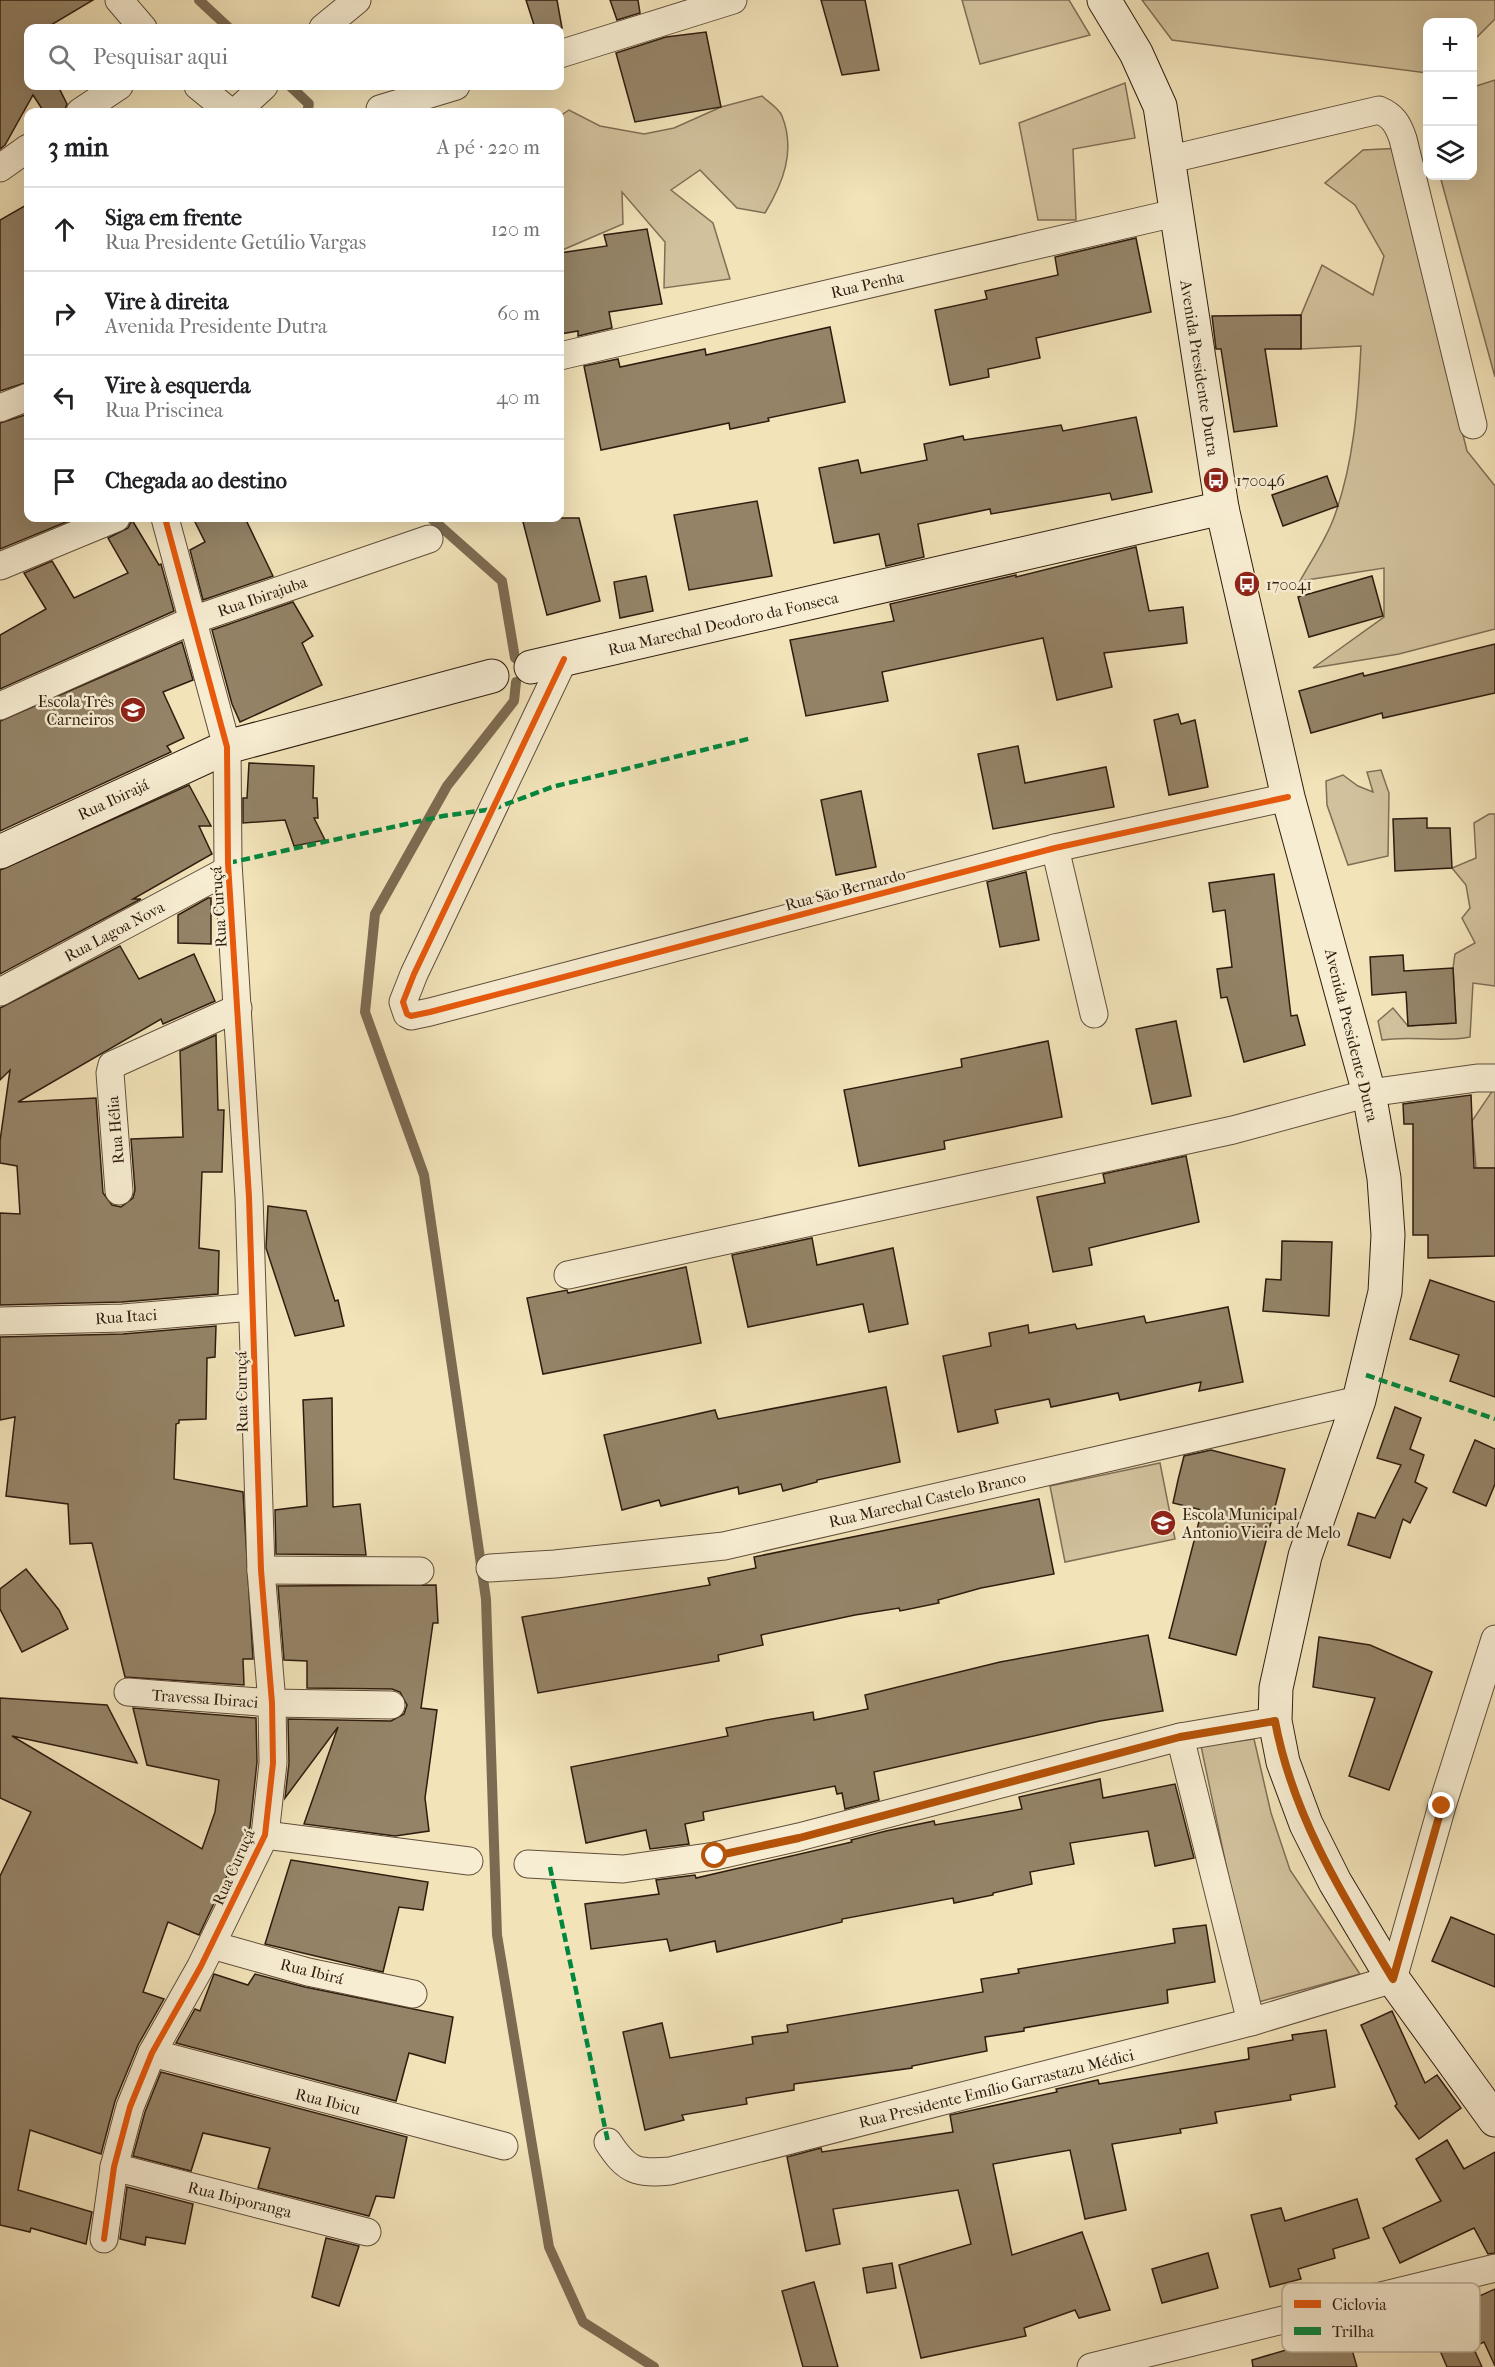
<!DOCTYPE html>
<html lang="pt">
<meta charset="utf-8">
<style>
:root{--surface:#fff;--page:#f6f6f6;--text:#202124;--muted:#757577;--line:#e0e0e0}
body{margin:0;font-family:"IM FELL French Canon",serif;background:var(--page);color:var(--text)}
.controls{position:absolute;right:18px;top:18px;display:grid;overflow:hidden;border-radius:12px;box-shadow:0 6px 24px #0002}
.controls button{width:54px;height:54px;display:grid;place-items:center;padding:0;border:0;border-bottom:2px solid var(--line);background:var(--surface);color:var(--text);font:30px sans-serif}
.stop{position:absolute;width:18px;height:18px;margin:-14px;border:4px solid #b45309;border-radius:50%;background:#fff}
.stop.end{background:#b45309;border-color:#fff;box-shadow:0 2px 6px #0008}
.list{margin:0;padding:0;list-style:none}
h2{display:flex;justify-content:space-between;align-items:center;height:78px;margin:0;padding:0 24px;font-size:26px}
h2 small{font-size:20px;font-weight:400;color:var(--muted)}
.list li{display:grid;grid-template-columns:39px 1fr auto;gap:18px;align-items:center;box-sizing:border-box;height:84px;padding:0 24px;border-top:2px solid var(--line)}
.list b{display:block;font-size:22px;white-space:nowrap}
.list p{margin:0;font-size:20px;white-space:nowrap;color:var(--muted)}
.list em{font-size:20px;font-style:normal;color:var(--muted)}
.icon{flex:none;width:33px;height:33px;fill:none;stroke:currentColor;stroke-width:2;stroke-linecap:round;stroke-linejoin:round}
.map{position:relative;flex:none;width:1495px;height:2367px;overflow:hidden}
.search{position:absolute;background:var(--surface);box-shadow:0 6px 24px #0002;left:24px;top:24px;width:540px;height:66px;display:flex;align-items:center;gap:15px;box-sizing:border-box;padding:0 21px;border-radius:12px;color:var(--muted);font-size:22px}
.panel{position:absolute;background:var(--surface);box-shadow:0 6px 24px #0002;left:24px;top:108px;width:540px;height:414px;border-radius:12px}
.map>svg:first-child{display:block}
.green{fill:#d1c19c;stroke:#806e56;stroke-width:1.5}
.lines{fill:none;stroke-linecap:round;stroke-linejoin:round}
.stream{stroke:#7c6b52;stroke-width:10}
.building{fill:#948367;stroke:#2f1c0f;stroke-width:1.5}
.street-casing{stroke:#604e3a;stroke-width:29}
.secondary-casing{stroke:#2f1c0f;stroke-width:35}
.street{stroke:#f7edd2;stroke-width:27}
.secondary{stroke:#f7edd2;stroke-width:33}
.quiet{stroke:#00873e;stroke-width:4.5;stroke-dasharray:9 4.5;stroke-linecap:butt}
.cycleway-casing{stroke:#f7edd2;stroke-width:10}
.cycleway{stroke:#e8590c;stroke-width:6}
.route{stroke:#b45309;stroke-width:8}
.labels{text-anchor:middle;stroke-width:5;stroke-linejoin:round;paint-order:stroke}
.street-label{font-size:16px;fill:#2f1c0f;stroke:#f7edd2}
.poi-label{font-size:16px;fill:#2f1c0f;stroke:#f7edd2;text-anchor:start}
.key{fill:#f7edd2;stroke:#bbae98;stroke-width:1.5}
.key-label{font-size:16px;fill:#2f1c0f}
</style>
<div class="map">
<svg width="1495" height="2367" viewBox="0 0 1495 2367">
<rect width="100%" height="100%" fill="#f2e3b9"/>
<filter id="stains"><feTurbulence type="fractalNoise" baseFrequency=".00333" numOctaves="4"/><feColorMatrix values="0 0 0 0 .2 0 0 0 0 .09 0 0 0 0 .02 0 0 0 .5 -.17"/></filter>
<radialGradient id="worn" r=".72"><stop offset=".6" stop-color="#630" stop-opacity="0"/><stop offset="1" stop-color="#630" stop-opacity=".3"/></radialGradient>
<g class="green">
<path d="M962,0H1069L1090,35L980,64Z"/>
<path d="M1142,0H1495V19L1473,41L1472,22H1428L1427,73L1172,40Z"/>
<path d="M1495,80V377L1440,176H1472L1473,87Z"/>
<path d="M1125,83L1135,138L1073,149L1076,220H1038L1019,123Z"/>
<path d="M762,96C768,102 779,108 782,116C796,151 783,183 765,213L737,208L700,170L671,190L713,223L730,279L664,288L665,242L622,192L623,224L560,251V116L569,110L600,126L644,134L674,128L721,107Z"/>
<path d="M1402,148L1432,311L1467,451L1495,486V629L1399,654L1313,668L1384,617V568L1300,581C1311,561 1325,541 1333,520C1354,465 1358,404 1361,346L1301,349V315L1322,265L1373,295L1384,256L1355,205L1325,183L1363,150Z"/>
<path d="M1381,770L1389,793L1388,856L1348,865L1327,805L1326,781L1343,775L1358,786L1373,792L1367,772Z"/>
<path d="M1489,814H1495V986L1473,983L1470,1037C1441,1043 1412,1035 1382,1040L1378,1021L1393,1008L1408,1026L1456,1023L1453,968L1455,954L1475,943L1462,918L1470,908L1466,885L1452,868L1476,858L1474,823Z"/>
<path d="M1495,1087V1168H1476L1472,1121Z"/>
<path d="M1160,1463L1175,1539L1065,1562L1050,1486Z"/>
<path d="M1254,1739L1271,1813L1290,1870L1360,1974L1255,2003L1201,1746Z"/>
</g>
<g class="lines">
<g class="stream">
<path d="M199,0L229,28"/>
<path d="M290,86L309,104L307,112"/>
<path d="M431,518L502,581L515,658"/>
<path d="M516,682L514,701L447,786L375,914L365,1012L424,1175L486,1599L497,1935L549,2247L583,2322L654,2367"/>
</g>
</g>
<g class="building">
<path d="M0,0H93L46,28H28V86H58L67,104L64,112H44L33,95L5,145L0,149Z"/>
<path d="M526,0H557L562,28H535Z"/>
<path d="M610,0H638L640,13L617,20Z"/>
<path d="M821,0H865L879,70L842,75Z"/>
<path d="M706,32L721,107L635,122L616,53L666,37Z"/>
<path d="M28,204V382L0,391V220Z"/>
<path d="M647,229L662,304L609,312L612,328L578,336V331L560,334V253L607,246L604,235Z"/>
<path d="M1136,238L1151,312L1036,338L1040,358L988,369L989,377L950,385L935,310L987,299L985,291L1058,275L1055,257Z"/>
<path d="M1301,315V349H1265L1277,426L1234,432L1221,349H1216L1212,316Z"/>
<path d="M830,327L845,402L768,418L769,421L730,429L729,423L601,450L584,366L618,359L620,367L705,349L706,355Z"/>
<path d="M28,414V518H76L0,549V423Z"/>
<path d="M1136,417L1152,492L1112,500L1110,493L991,514L990,509L918,524L924,557L886,566L879,534L834,543L819,468L858,460L861,473L927,460L924,444L963,436L964,440L1061,425L1063,431Z"/>
<path d="M1327,476L1338,506L1283,526L1272,495Z"/>
<path d="M757,501L772,576L689,590L674,515Z"/>
<path d="M193,518H245L273,576L203,600L190,550L205,542Z"/>
<path d="M522,518H579L600,601L547,615Z"/>
<path d="M132,520L159,565L161,564L174,611L0,689V635L46,609L24,573L52,561L74,598L128,573L108,538L128,528Z"/>
<path d="M1136,547L1149,611L1183,607L1187,643L1104,653L1112,687L1057,700L1043,638L882,672L888,701L806,716L790,640L894,621L890,604L1016,575V577Z"/>
<path d="M646,576L653,611L620,618L614,582Z"/>
<path d="M1372,576L1383,616L1309,637L1298,597Z"/>
<path d="M293,602L313,636L302,643L322,685L240,722L232,704L212,630Z"/>
<path d="M182,642L193,680L163,692L184,738L167,746L171,752L0,831V721Z"/>
<path d="M1495,644V693L1383,718L1382,713L1311,733L1299,691L1363,673L1364,676Z"/>
<path d="M1178,714L1181,724L1195,720L1208,787L1169,795L1154,720Z"/>
<path d="M1018,746L1025,783L1106,767L1114,807L993,829L978,754Z"/>
<path d="M249,763L314,766L313,798H317L318,818H314L325,840L294,846L285,820L243,823V798H247Z"/>
<path d="M189,785L211,826H199L212,854L133,899H141L0,974V870Z"/>
<path d="M861,791L876,867L836,875L821,800Z"/>
<path d="M1427,818V828H1450L1452,868L1395,871L1393,819Z"/>
<path d="M1026,872L1039,940L1000,947L987,882Z"/>
<path d="M1274,874L1291,1016L1297,1015L1305,1045L1244,1062L1227,997L1221,998L1217,969L1232,967L1225,910L1213,912L1209,883Z"/>
<path d="M208,898H211V944L178,943V915Z"/>
<path d="M120,946L139,979L194,954L215,1001L163,1024L161,1019L18,1102L96,1098L103,1193L112,1205L121,1207L133,1198L135,1190L131,1139L183,1137L180,1051L216,1035L218,1110H224L222,1172H202L199,1248L219,1251L218,1294L122,1302L0,1305V1213L20,1214L17,1166L0,1163V1141L10,1070L0,1080V1008Z"/>
<path d="M1403,955L1404,971L1453,968L1456,1023L1408,1026L1406,992L1372,995L1370,957Z"/>
<path d="M1176,1021L1191,1096L1152,1104L1136,1029Z"/>
<path d="M1048,1041L1062,1117L944,1141L945,1149L859,1166L844,1090L962,1067L961,1059Z"/>
<path d="M1471,1095L1474,1168H1495V1256L1428,1258V1235H1413V1124H1404L1403,1104Z"/>
<path d="M1186,1156L1199,1222L1089,1248L1092,1265L1053,1272L1037,1197L1105,1183L1103,1174Z"/>
<path d="M268,1206L306,1211L335,1301L338,1300L344,1326L295,1336L266,1248Z"/>
<path d="M812,1238L817,1265L893,1248L908,1324L869,1332L863,1304L748,1327L732,1255Z"/>
<path d="M1282,1241L1332,1242L1329,1316L1263,1311L1266,1279L1281,1280Z"/>
<path d="M686,1267L701,1343L543,1374L527,1298L567,1290L568,1293Z"/>
<path d="M1430,1280L1495,1302V1397L1450,1381L1459,1355L1410,1339Z"/>
<path d="M1228,1307L1243,1382L1199,1391L1201,1382L1120,1400L1118,1393L1051,1407L1049,1399L995,1410L998,1423L958,1432L943,1356L991,1346L989,1333L1028,1325L1029,1333L1075,1324L1077,1329L1144,1316L1146,1323Z"/>
<path d="M216,1326L215,1357L207,1358L206,1419L179,1420V1423L176,1424L174,1479L243,1492L253,1659H243L244,1685L125,1677L92,1543L70,1544L68,1504L6,1496L15,1417L0,1420V1337L123,1334Z"/>
<path d="M886,1387L900,1462L817,1480V1482L783,1491L781,1484L739,1494L738,1487L661,1506L659,1500L622,1510L604,1435L715,1410L718,1419Z"/>
<path d="M332,1398L333,1507L360,1504L366,1555L276,1554L275,1510L307,1506L303,1400Z"/>
<path d="M1395,1407L1421,1418L1410,1449L1424,1455L1415,1482L1427,1488L1410,1523L1403,1519L1390,1558L1348,1545L1358,1513L1375,1518L1401,1465L1377,1458Z"/>
<path d="M1475,1440L1495,1449V1484L1486,1506L1453,1492Z"/>
<path d="M1211,1450L1285,1469L1236,1655L1169,1638L1202,1510L1173,1503L1178,1480L1184,1456Z"/>
<path d="M1039,1499L1054,1574L981,1588L938,1600L939,1603L900,1611L899,1608L855,1615L761,1635L763,1645L718,1655L719,1661L538,1693L522,1617L710,1585L708,1578L756,1568L754,1557Z"/>
<path d="M26,1569L59,1610L68,1629L22,1652L0,1609V1589Z"/>
<path d="M436,1585L438,1623H433L421,1708L437,1710L425,1798L429,1831L395,1836L304,1824L338,1727L285,1798L289,1763L288,1719L391,1721L404,1714L407,1705L400,1692L392,1689L307,1688V1661L284,1660L278,1586Z"/>
<path d="M1148,1635L1163,1711L1100,1721L874,1772L879,1800L845,1809L842,1793L837,1794L835,1786L703,1812L704,1820L685,1824L689,1844L650,1849L646,1830L586,1843L571,1767L728,1736L726,1728L766,1720L813,1712L814,1720L868,1709L865,1695L1000,1662Z"/>
<path d="M1319,1637L1370,1645L1432,1672L1389,1790L1349,1776L1375,1698L1313,1687Z"/>
<path d="M0,1698L107,1705L137,1763L12,1736L202,1849L215,1812L219,1780L147,1765L133,1708L256,1718L257,1762L250,1827L199,1935L168,1922L143,1992L164,1999L138,2045L115,2101L101,2154L30,2130L18,2190L92,2212L86,2244L31,2228L30,2232L0,2225V1876L31,1812L0,1798Z"/>
<path d="M1100,1779L1103,1798L1175,1784L1194,1858L1155,1866L1148,1831L1070,1843L1074,1864L1030,1872L1032,1884L993,1893V1895L954,1903L953,1898L842,1919V1922L717,1952L715,1941L670,1951L667,1939L591,1949L585,1904L659,1894L656,1880L695,1875L696,1878L852,1842L851,1840L886,1831L934,1821L935,1825L1022,1809L1019,1797Z"/>
<path d="M291,1860L428,1882L423,1910L399,1907L383,1972L265,1944Z"/>
<path d="M1451,1917L1495,1935V1987L1432,1961Z"/>
<path d="M1206,1925L1215,1982L1167,1990L1168,2003L1024,2028V2031L985,2037L987,2051L912,2066V2068L794,2084V2090L746,2098L747,2104L682,2115L684,2120L645,2130L623,2032L662,2023L670,2058L753,2044L752,2037L788,2032L787,2025L983,1992L981,1979L1019,1973L1018,1969L1175,1943L1173,1929Z"/>
<path d="M214,1974L248,1985L255,1974L305,1987L453,2017L445,2063L409,2053L396,2101L176,2043L195,2009L200,2011Z"/>
<path d="M1392,2011L1425,2083L1437,2075L1461,2108L1419,2139L1395,2106L1397,2104L1361,2025Z"/>
<path d="M1326,2030L1335,2087L1290,2095L1291,2100L1215,2112L1217,2123L1180,2129L1181,2133L1112,2144L1126,2210L1085,2219L1070,2150L993,2164L1012,2255L1082,2232L1110,2310L1079,2318L1075,2310L1024,2328L1026,2336L921,2358L899,2265L971,2244L958,2190L833,2209L840,2244L806,2251L787,2157L821,2148L822,2152L953,2132L950,2115L1057,2092L1056,2089L1098,2080L1099,2084L1249,2059L1248,2048L1293,2040L1292,2035Z"/>
<path d="M161,2072L407,2137L394,2198L376,2196L369,2216L258,2188L270,2148L203,2133L191,2171L133,2156L145,2112Z"/>
<path d="M1447,2140L1464,2169L1495,2152V2253L1488,2254L1474,2228L1400,2263L1383,2228L1441,2201L1416,2159Z"/>
<path d="M127,2187L193,2204L185,2244L146,2237L145,2245L120,2239Z"/>
<path d="M1357,2199L1369,2238L1333,2249L1335,2258L1298,2269L1301,2279L1270,2287L1251,2215L1281,2208L1285,2221Z"/>
<path d="M326,2238L359,2246L339,2306L312,2297Z"/>
<path d="M1208,2253L1218,2288L1162,2303L1152,2269Z"/>
<path d="M892,2263L896,2288L867,2293L863,2268Z"/>
<path d="M814,2282L838,2367H803L782,2291Z"/>
<path d="M1495,2289V2366L1484,2342L1473,2347L1482,2367H1447L1430,2327L1470,2310L1466,2302Z"/>
<path d="M1347,2332L1357,2367H1253L1252,2360Z"/>
</g>
<g class="lines">
<g class="street-casing">
<g id="street">
<path d="M119,0L143,28"/>
<path d="M323,28L357,0"/>
<path d="M560,54L733,0"/>
<path d="M198,86L230,112L238,110L264,86"/>
<path d="M380,109L456,86"/>
<path d="M80,112L119,86"/>
<path d="M1167,160L1379,110C1393,116 1398,124 1403,139L1473,425"/>
<path d="M0,168L28,148"/>
<path d="M560,356L1175,213"/>
<path d="M0,408L28,397"/>
<path d="M0,566L116,518"/>
<path d="M564,659L414,974L403,1002L407,1014L411,1016L430,1012L1055,848L1288,797"/>
<path d="M0,706L193,620L429,539"/>
<path d="M1055,848L1094,1014"/>
<path d="M0,992L228,870"/>
<path d="M119,1191L110,1073L112,1065L238,1008"/>
<path d="M568,1275L1233,1130L1369,1093L1477,1078H1495"/>
<path d="M0,1321L123,1318L252,1307"/>
<path d="M490,1568L555,1564L724,1546L1359,1400"/>
<path d="M261,1570L420,1571"/>
<path d="M128,1692L272,1703L391,1705"/>
<path d="M1180,1737L1251,2022"/>
<path d="M265,1835L469,1861"/>
<path d="M528,1864L623,1869L715,1856L799,1837L1180,1737L1275,1721"/>
<path d="M212,1945L308,1972L413,1994"/>
<path d="M152,2053L504,2146"/>
<path d="M608,2142C627,2171 636,2174 670,2171L1251,2022L1393,1979L1442,1806L1495,1639"/>
<path d="M114,2167L367,2232"/>
<path d="M104,2239L114,2167L130,2107L152,2053L201,1966L265,1835L273,1763L272,1703L261,1570L249,1197L228,863L227,747L165,518"/>
<path d="M1091,2367L1495,2268"/>
</g>
</g>
<g class="secondary-casing">
<g id="secondary">
<path d="M1104,0L1136,53L1160,106L1222,508L1288,797L1369,1093L1384,1178L1388,1235L1385,1292L1359,1400L1305,1556L1276,1688L1275,1721L1283,1762L1306,1824L1335,1882L1393,1979L1495,2120"/>
<path d="M531,667L1222,508"/>
<path d="M0,852L227,747L492,676"/>
</g>
</g>
<use href="#street" class="street"/>
<use href="#secondary" class="secondary"/>
<g class="quiet">
<path d="M228,863L443,816L493,809L552,787L752,738"/>
<path d="M1366,1375L1495,1419"/>
<path d="M550,1867L608,2142"/>
</g>
<g class="cycleway-casing">
<g id="cycleway">
<path d="M564,659L414,974L403,1002L407,1014L411,1016L430,1012L1055,848L1288,797"/>
<path d="M104,2239L114,2167L130,2107L152,2053L201,1966L265,1835L273,1763L272,1703L261,1570L249,1197L228,863L227,747L165,518"/>
</g>
</g>
<use href="#cycleway" class="cycleway"/>
</g>
<g class="lines">
<path class="route" d="M715,1856L799,1838L1180,1737L1275,1721C1293,1817 1343,1896 1393,1979L1442,1806"/>
</g>
<defs>
<g id="bus-disc" transform="scale(1.35)"><circle r="9.5" fill="#8f2418" stroke="#f7edd2"/><path d="M-5-6H5V4H4V6H2V4H-2V6H-4V4H-5ZM-3.5-4V0h7V-4ZM-3.5 1.2v1.5H-2V1.2ZM2 1.2v1.5H3.5V1.2Z" fill="#fff"/></g>
<g id="school-disc" transform="scale(1.35)"><circle r="9.5" fill="#8f2418" stroke="#f7edd2"/><path d="M0-5L7-2L0 1L-7-2ZM-4 1L0 2.5L4 1V4Q0 6-4 4Z" fill="#fff"/></g>
</defs>
<g fill-rule="evenodd">
<use href="#bus-disc" x="1216" y="480"/>
<use href="#bus-disc" x="1247" y="584"/>
<use href="#school-disc" x="133" y="710"/>
<use href="#school-disc" x="1163" y="1523"/>
</g>
<g class="labels">
<g class="street-label">
<text transform="translate(867 284) rotate(-13)" y="6">Rua Penha</text>
<text transform="translate(1200 368) rotate(81)" y="6">Avenida Presidente Dutra</text>
<text transform="translate(262 596) rotate(-19)" y="6">Rua Ibirajuba</text>
<text transform="translate(723 623) rotate(-13)" y="6">Rua Marechal Deodoro da Fonseca</text>
<text transform="translate(113 799) rotate(-25)" y="6">Rua Ibirajá</text>
<text transform="translate(845 889) rotate(-15)" y="6">Rua São Bernardo</text>
<text transform="translate(218 907) rotate(-94)" y="6">Rua Curuçá</text>
<text transform="translate(114 931) rotate(-28)" y="6">Rua Lagoa Nova</text>
<text transform="translate(1352 1035) rotate(76)" y="6">Avenida Presidente Dutra</text>
<text transform="translate(115 1130) rotate(-95)" y="6">Rua Hélia</text>
<text transform="translate(126 1316) rotate(-4)" y="6">Rua Itaci</text>
<text transform="translate(241 1392) rotate(-91)" y="6">Rua Curuçá</text>
<text transform="translate(927 1499) rotate(-13)" y="6">Rua Marechal Castelo Branco</text>
<text transform="translate(205 1698) rotate(4)" y="6">Travessa Ibiraci</text>
<text transform="translate(233 1867) rotate(-66)" y="6">Rua Curuçá</text>
<text transform="translate(312 1971) rotate(14)" y="6">Rua Ibirá</text>
<text transform="translate(996 2088) rotate(-14)" y="6">Rua Presidente Emílio Garrastazu Médici</text>
<text transform="translate(328 2101) rotate(14)" y="6">Rua Ibicu</text>
<text transform="translate(240 2199) rotate(14)" y="6">Rua Ibiporanga</text>
</g>
<g class="poi-label">
<text x="1236" y="486">170046</text>
<text x="1266" y="590">170041</text>
<text x="114" y="707" text-anchor="end">Escola Três<tspan x="114" dy="18">Carneiros</tspan></text>
<text x="1182" y="1520">Escola Municipal<tspan x="1182" dy="18">Antonio Vieira de Melo</tspan></text>
</g>
</g>
<rect x="1282" y="2283" width="198" height="69" rx="9" class="key"/>
<rect x="1294" y="2300" width="27" height="8" fill="#e8590c"/>
<rect x="1294" y="2327" width="27" height="8" fill="#00873e"/>
<g class="key-label">
<text x="1332" y="2310">Ciclovia</text>
<text x="1332" y="2337">Trilha</text>
</g>
<rect width="100%" height="100%" filter="url(#stains)"/>
<rect width="100%" height="100%" fill="url(#worn)"/>
</svg>
<div class="controls">
<button>+</button>
<button>−</button>
<button><svg class="icon" aria-label="layers" viewBox="0 0 24 24"><path d="M12 4l9 5-9 5-9-5zM3 14l9 5 9-5"/></svg></button>
</div>
<div class="stop" style="left:715px;top:1856px"></div>
<div class="stop end" style="left:1442px;top:1806px"></div>
<div class="search"><svg class="icon" aria-label="search" viewBox="0 0 24 24"><circle cx="10" cy="10" r="6"/><path d="M15 15l6 6"/></svg>Pesquisar aqui</div>
<section class="panel">
<h2>3 min<small>A pé · 220 m</small></h2>
<ul class="list">
<li><svg class="icon" aria-label="ahead" viewBox="0 0 24 24"><path d="M12 20V5M6 11l6-6 6 6"/></svg><div><b>Siga em frente</b><p>Rua Presidente Getúlio Vargas</p></div><em>120 m</em></li>
<li><svg class="icon" aria-label="right" viewBox="0 0 24 24"><path d="M7 20v-9h11M14 6l5 5-5 5"/></svg><div><b>Vire à direita</b><p>Avenida Presidente Dutra</p></div><em>60 m</em></li>
<li><svg class="icon" aria-label="left" viewBox="0 0 24 24"><path d="M17 20v-9H6M10 6l-5 5 5 5"/></svg><div><b>Vire à esquerda</b><p>Rua Priscinea</p></div><em>40 m</em></li>
<li><svg class="icon" aria-label="arrive" viewBox="0 0 24 24"><path d="M6 21V4h12l-3 4 3 4H6"/></svg><div><b>Chegada ao destino</b></div></li>
</ul>
</section>
</div>
